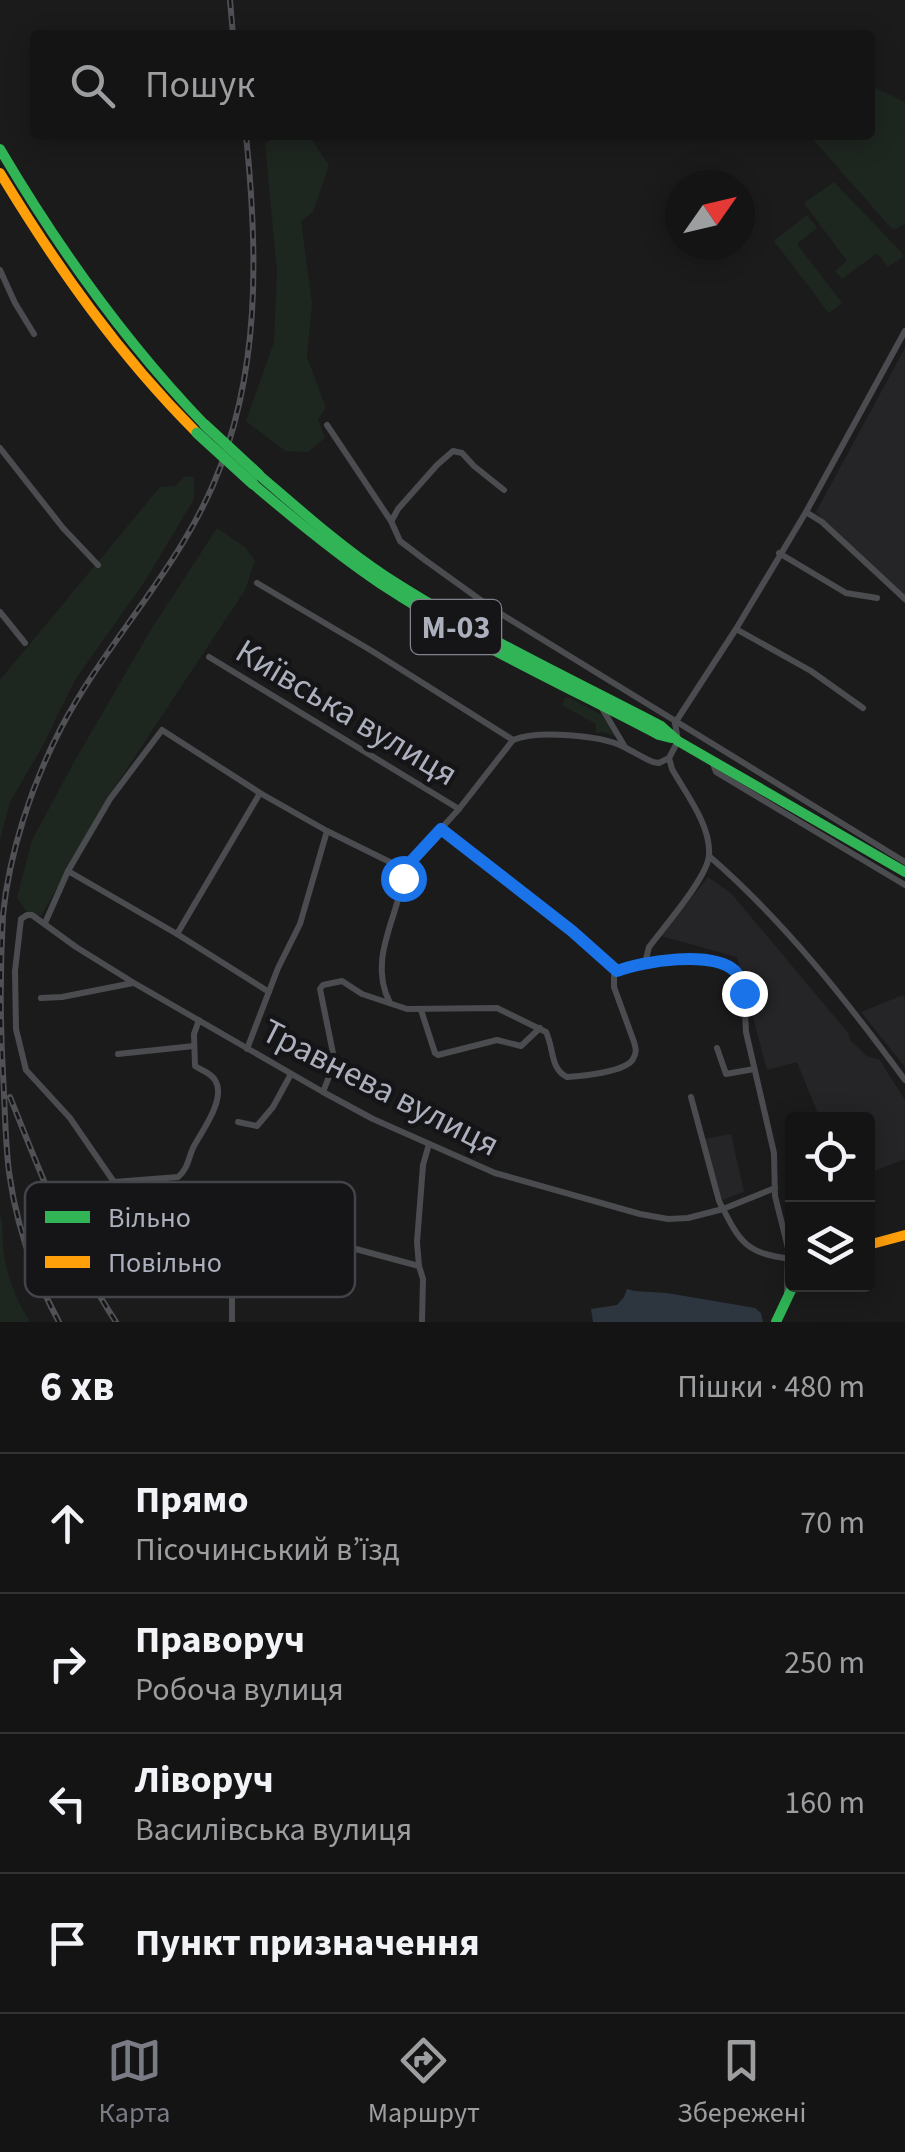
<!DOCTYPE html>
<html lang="uk">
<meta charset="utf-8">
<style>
:root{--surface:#141415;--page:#212122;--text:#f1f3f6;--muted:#9d9ea0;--line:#333334;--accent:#797c85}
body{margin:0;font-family:"Source Sans 3",sans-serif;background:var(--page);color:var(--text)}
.controls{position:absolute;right:30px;bottom:30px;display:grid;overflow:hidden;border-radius:10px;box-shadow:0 5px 25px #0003}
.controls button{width:90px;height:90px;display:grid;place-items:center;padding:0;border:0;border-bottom:2px solid var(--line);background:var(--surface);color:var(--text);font:50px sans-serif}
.compass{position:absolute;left:665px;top:170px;width:90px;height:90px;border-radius:50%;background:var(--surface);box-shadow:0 5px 25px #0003;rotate:56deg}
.stop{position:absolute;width:30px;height:30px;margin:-22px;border:8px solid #1a73e8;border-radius:50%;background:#fff}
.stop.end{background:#1a73e8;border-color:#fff;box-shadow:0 2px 10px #0008}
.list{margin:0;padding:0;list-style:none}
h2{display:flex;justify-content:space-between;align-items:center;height:130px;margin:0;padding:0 40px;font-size:42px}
h2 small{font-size:32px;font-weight:400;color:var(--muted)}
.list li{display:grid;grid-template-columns:65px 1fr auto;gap:30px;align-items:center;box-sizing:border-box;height:140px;padding:0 40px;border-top:2px solid var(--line)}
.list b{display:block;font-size:38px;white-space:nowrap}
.list p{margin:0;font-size:32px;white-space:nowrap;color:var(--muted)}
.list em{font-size:32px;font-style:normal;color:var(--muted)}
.icon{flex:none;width:55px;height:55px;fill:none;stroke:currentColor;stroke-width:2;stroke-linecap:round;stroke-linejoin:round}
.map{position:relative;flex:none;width:905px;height:1322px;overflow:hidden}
.search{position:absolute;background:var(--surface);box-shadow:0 5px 25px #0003;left:30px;right:30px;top:30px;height:110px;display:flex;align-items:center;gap:25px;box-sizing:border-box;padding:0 35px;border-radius:10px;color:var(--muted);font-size:38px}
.sheet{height:690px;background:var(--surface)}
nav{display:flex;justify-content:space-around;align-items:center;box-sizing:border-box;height:140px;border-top:2px solid var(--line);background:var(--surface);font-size:28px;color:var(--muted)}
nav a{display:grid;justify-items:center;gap:5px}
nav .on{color:var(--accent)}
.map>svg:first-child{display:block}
.built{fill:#252528}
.green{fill:#1e2620}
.water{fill:#2d353f}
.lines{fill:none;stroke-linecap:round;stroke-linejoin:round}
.street{stroke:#4b4c4f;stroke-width:6}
.fast{stroke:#30b455;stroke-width:10}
.slow{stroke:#ff9f0a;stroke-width:10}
.rail-casing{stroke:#505154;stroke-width:6}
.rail{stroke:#151518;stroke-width:2.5;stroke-dasharray:8;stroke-linecap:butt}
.fast-bridge{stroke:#30b455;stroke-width:11}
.route{stroke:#1a73e8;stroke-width:12}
.labels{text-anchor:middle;stroke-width:9;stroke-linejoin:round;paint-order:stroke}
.shield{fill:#151518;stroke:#7f828c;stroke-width:2.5}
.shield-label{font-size:32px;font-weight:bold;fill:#acb0bd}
.street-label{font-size:35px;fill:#acb0bd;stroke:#151518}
.key{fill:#151518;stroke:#42444a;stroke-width:2.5}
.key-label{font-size:28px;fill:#acb0bd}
</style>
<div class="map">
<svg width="905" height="1322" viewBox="0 0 905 1322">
<rect width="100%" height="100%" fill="#1b1b1c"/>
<g class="built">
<path d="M905,348V604L816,512Z"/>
<path d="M708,877L731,893L849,1034L850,1040L868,1057L879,1059L905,1100V1159L868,1173V1120L820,1119L797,1062L767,1070L737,957L661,936Z"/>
<path d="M903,995L905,999V1067L861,1012Z"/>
<path d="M731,1134L744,1192L722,1200L703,1139Z"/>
</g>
<g class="green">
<path d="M870,85L905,102V224L893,230L809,135H870Z"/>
<path d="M283,135H308L329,165L313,212L301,221L312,303L307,357L326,408L318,419L325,438L308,452L285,451L246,421L274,342L277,272L265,143Z"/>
<path d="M834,182L902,253L903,257L888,267L877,253L842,279L835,271L847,261L804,203Z"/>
<path d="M807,215L817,228L797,244L842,303L829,313L774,241Z"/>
<path d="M186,476L194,477V499L145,581L75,680L42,747L10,802L0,840V680L160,487L175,486Z"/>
<path d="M217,528L245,547L255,561L245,590L107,799L41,916L28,913L17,898L32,840L74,762L152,628Z"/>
<path d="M568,697L602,715L616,737L603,732L596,733V724L562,705L565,698Z"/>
<path d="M0,1214C4,1225 2,1236 3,1248C6,1273 15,1299 29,1320L27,1322H0Z"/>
</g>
<path class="water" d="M627,1289L635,1291L667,1293L755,1308L761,1313L763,1322H593L591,1309L617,1305L624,1297Z"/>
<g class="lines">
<g class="street">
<path d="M0,270L15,303L34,334"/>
<path d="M327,425L391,521L400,541L425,560L493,609L905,862"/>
<path d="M0,448L63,528L98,565"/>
<path d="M806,512L822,522L905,599"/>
<path d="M392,520L398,509L437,465L453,451L462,453L474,466L504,490"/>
<path d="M779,553L846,593L877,598"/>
<path d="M257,583L372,651L513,740"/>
<path d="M0,612L25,643"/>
<path d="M736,629L811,671L863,708"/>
<path d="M209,657L459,809"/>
<path d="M603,710L625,747"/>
<path d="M675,723L736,629L806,512L905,331"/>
<path d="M513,740C537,730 601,735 624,747C634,752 643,758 653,762L659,763L669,758"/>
<path d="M712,761L716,772L905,885"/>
<path d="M441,829L572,931L617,971"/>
<path d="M709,856C784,921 846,1000 905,1080"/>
<path d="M404,869L459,809L513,740"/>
<path d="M68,871L177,934L269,992"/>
<path d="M45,923L68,871L110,799L162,730L260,793L327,831L404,869"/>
<path d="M177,934L260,793"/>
<path d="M645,963L699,960L730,968L739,978L744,993L746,1032L774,1153L775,1196L788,1248L787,1295"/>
<path d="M41,998L62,997L133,983"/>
<path d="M390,1003C366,957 401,915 404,869"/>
<path d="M421,1010L435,1053L438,1055L497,1040L521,1046L540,1028"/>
<path d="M199,1020L194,1034L195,1066C201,1070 211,1073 215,1080C227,1099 201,1132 193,1148C188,1159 188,1169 178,1177L114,1182L70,1118L26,1070L16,1029L15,971L21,919L27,915H32L76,947L134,983L323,1092L373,1119L495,1173L640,1214L668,1219L688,1218L723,1209L775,1188"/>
<path d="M717,1048L726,1074L754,1069"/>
<path d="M247,1049L278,968L300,924L327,831"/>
<path d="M118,1054L194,1046"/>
<path d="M323,1092L332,1069L334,1058L320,989L323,985L342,981L362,994L407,1009L497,1008L546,1032C554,1048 550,1069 567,1077C582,1076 626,1072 633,1059C637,1052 636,1049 634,1042L614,987V975L621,969L645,963L649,947C663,928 708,877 709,855C711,825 686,794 672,769L669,758L678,741L675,723"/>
<path d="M691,1097L719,1201C740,1242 744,1253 791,1259"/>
<path d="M238,1122L257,1126L273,1107L291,1074"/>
<path d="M311,1237L419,1266"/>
<path d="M166,1287L228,1288L232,1292V1322"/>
<path d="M422,1322L423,1279L419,1266L417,1242L423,1165L429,1144"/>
</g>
<g class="fast">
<path d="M0,149C59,249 124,341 205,425"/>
<path d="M259,475C300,510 340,546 385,576C471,632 569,678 661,726L678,741L905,872"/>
<path d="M253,484C294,519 336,554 381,584C469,642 566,686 659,735L671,738"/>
<path d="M776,1322L794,1284"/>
</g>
<g class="slow">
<path d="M0,173C57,267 119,355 197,433"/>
<path d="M868,1245L905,1235"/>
</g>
<g class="rail-casing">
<g id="rail">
<path d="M230,0L233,35"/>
<path d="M10,1097C41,1174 70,1252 116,1322"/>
<path d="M59,1322C34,1276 16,1224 9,1172C5,1140 5,1107 3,1074C0,1021 0,968 3,915C9,853 32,784 61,728C105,644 175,573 213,485C261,374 258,252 246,135"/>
</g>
</g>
<use href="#rail" class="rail"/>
<g class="fast-bridge">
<path d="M205,425L259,475"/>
<path d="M197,433L253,484"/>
</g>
</g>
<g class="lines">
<path class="route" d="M403,878L404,869L441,829L572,931L617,971C643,961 712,950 735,971C741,977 742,986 744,993"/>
</g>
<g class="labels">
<rect class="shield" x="411" y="600" width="90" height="54" rx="8"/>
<g class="shield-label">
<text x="456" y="638">М-03</text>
</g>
<g class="street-label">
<text transform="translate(347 712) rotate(31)" y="12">Київська вулиця</text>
<text transform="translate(381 1087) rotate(27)" y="12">Травнева вулиця</text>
</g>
</g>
<rect x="25" y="1182" width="330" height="115" rx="15" class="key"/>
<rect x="45" y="1211" width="45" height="12" fill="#30b455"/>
<rect x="45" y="1256" width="45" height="12" fill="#ff9f0a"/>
<g class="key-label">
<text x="108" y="1227">Вільно</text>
<text x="108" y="1272">Повільно</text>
</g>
</svg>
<div class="controls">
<button><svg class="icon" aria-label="locate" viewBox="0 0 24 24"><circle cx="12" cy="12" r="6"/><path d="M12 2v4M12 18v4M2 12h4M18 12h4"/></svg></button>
<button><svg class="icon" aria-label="layers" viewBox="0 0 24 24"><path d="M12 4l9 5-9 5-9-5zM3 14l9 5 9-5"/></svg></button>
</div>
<svg class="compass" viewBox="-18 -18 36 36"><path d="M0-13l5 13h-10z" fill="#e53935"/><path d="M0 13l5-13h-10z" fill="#9d9ea0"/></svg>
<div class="stop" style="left:403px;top:878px"></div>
<div class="stop end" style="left:744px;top:993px"></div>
<div class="search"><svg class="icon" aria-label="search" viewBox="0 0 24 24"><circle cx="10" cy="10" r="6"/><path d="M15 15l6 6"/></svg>Пошук</div>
</div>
<section class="sheet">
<h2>6 хв<small>Пішки · 480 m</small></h2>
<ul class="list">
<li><svg class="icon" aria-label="ahead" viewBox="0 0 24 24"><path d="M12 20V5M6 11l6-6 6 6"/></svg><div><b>Прямо</b><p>Пісочинський в’їзд</p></div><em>70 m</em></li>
<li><svg class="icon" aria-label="right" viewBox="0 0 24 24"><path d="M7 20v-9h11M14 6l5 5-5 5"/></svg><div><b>Праворуч</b><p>Робоча вулиця</p></div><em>250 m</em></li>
<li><svg class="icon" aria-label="left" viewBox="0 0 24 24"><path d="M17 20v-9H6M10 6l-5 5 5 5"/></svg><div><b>Ліворуч</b><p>Василівська вулиця</p></div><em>160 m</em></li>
<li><svg class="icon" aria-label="arrive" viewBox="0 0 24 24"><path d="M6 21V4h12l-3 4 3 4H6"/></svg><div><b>Пункт призначення</b></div></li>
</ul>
</section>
<nav>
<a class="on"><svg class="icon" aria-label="map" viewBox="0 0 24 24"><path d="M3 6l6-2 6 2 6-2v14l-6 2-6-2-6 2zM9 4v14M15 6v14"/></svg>Карта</a>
<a><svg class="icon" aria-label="directions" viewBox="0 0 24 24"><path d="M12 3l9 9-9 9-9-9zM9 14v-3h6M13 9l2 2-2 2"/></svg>Маршрут</a>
<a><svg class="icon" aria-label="saved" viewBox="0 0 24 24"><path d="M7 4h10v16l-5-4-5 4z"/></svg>Збережені</a>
</nav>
